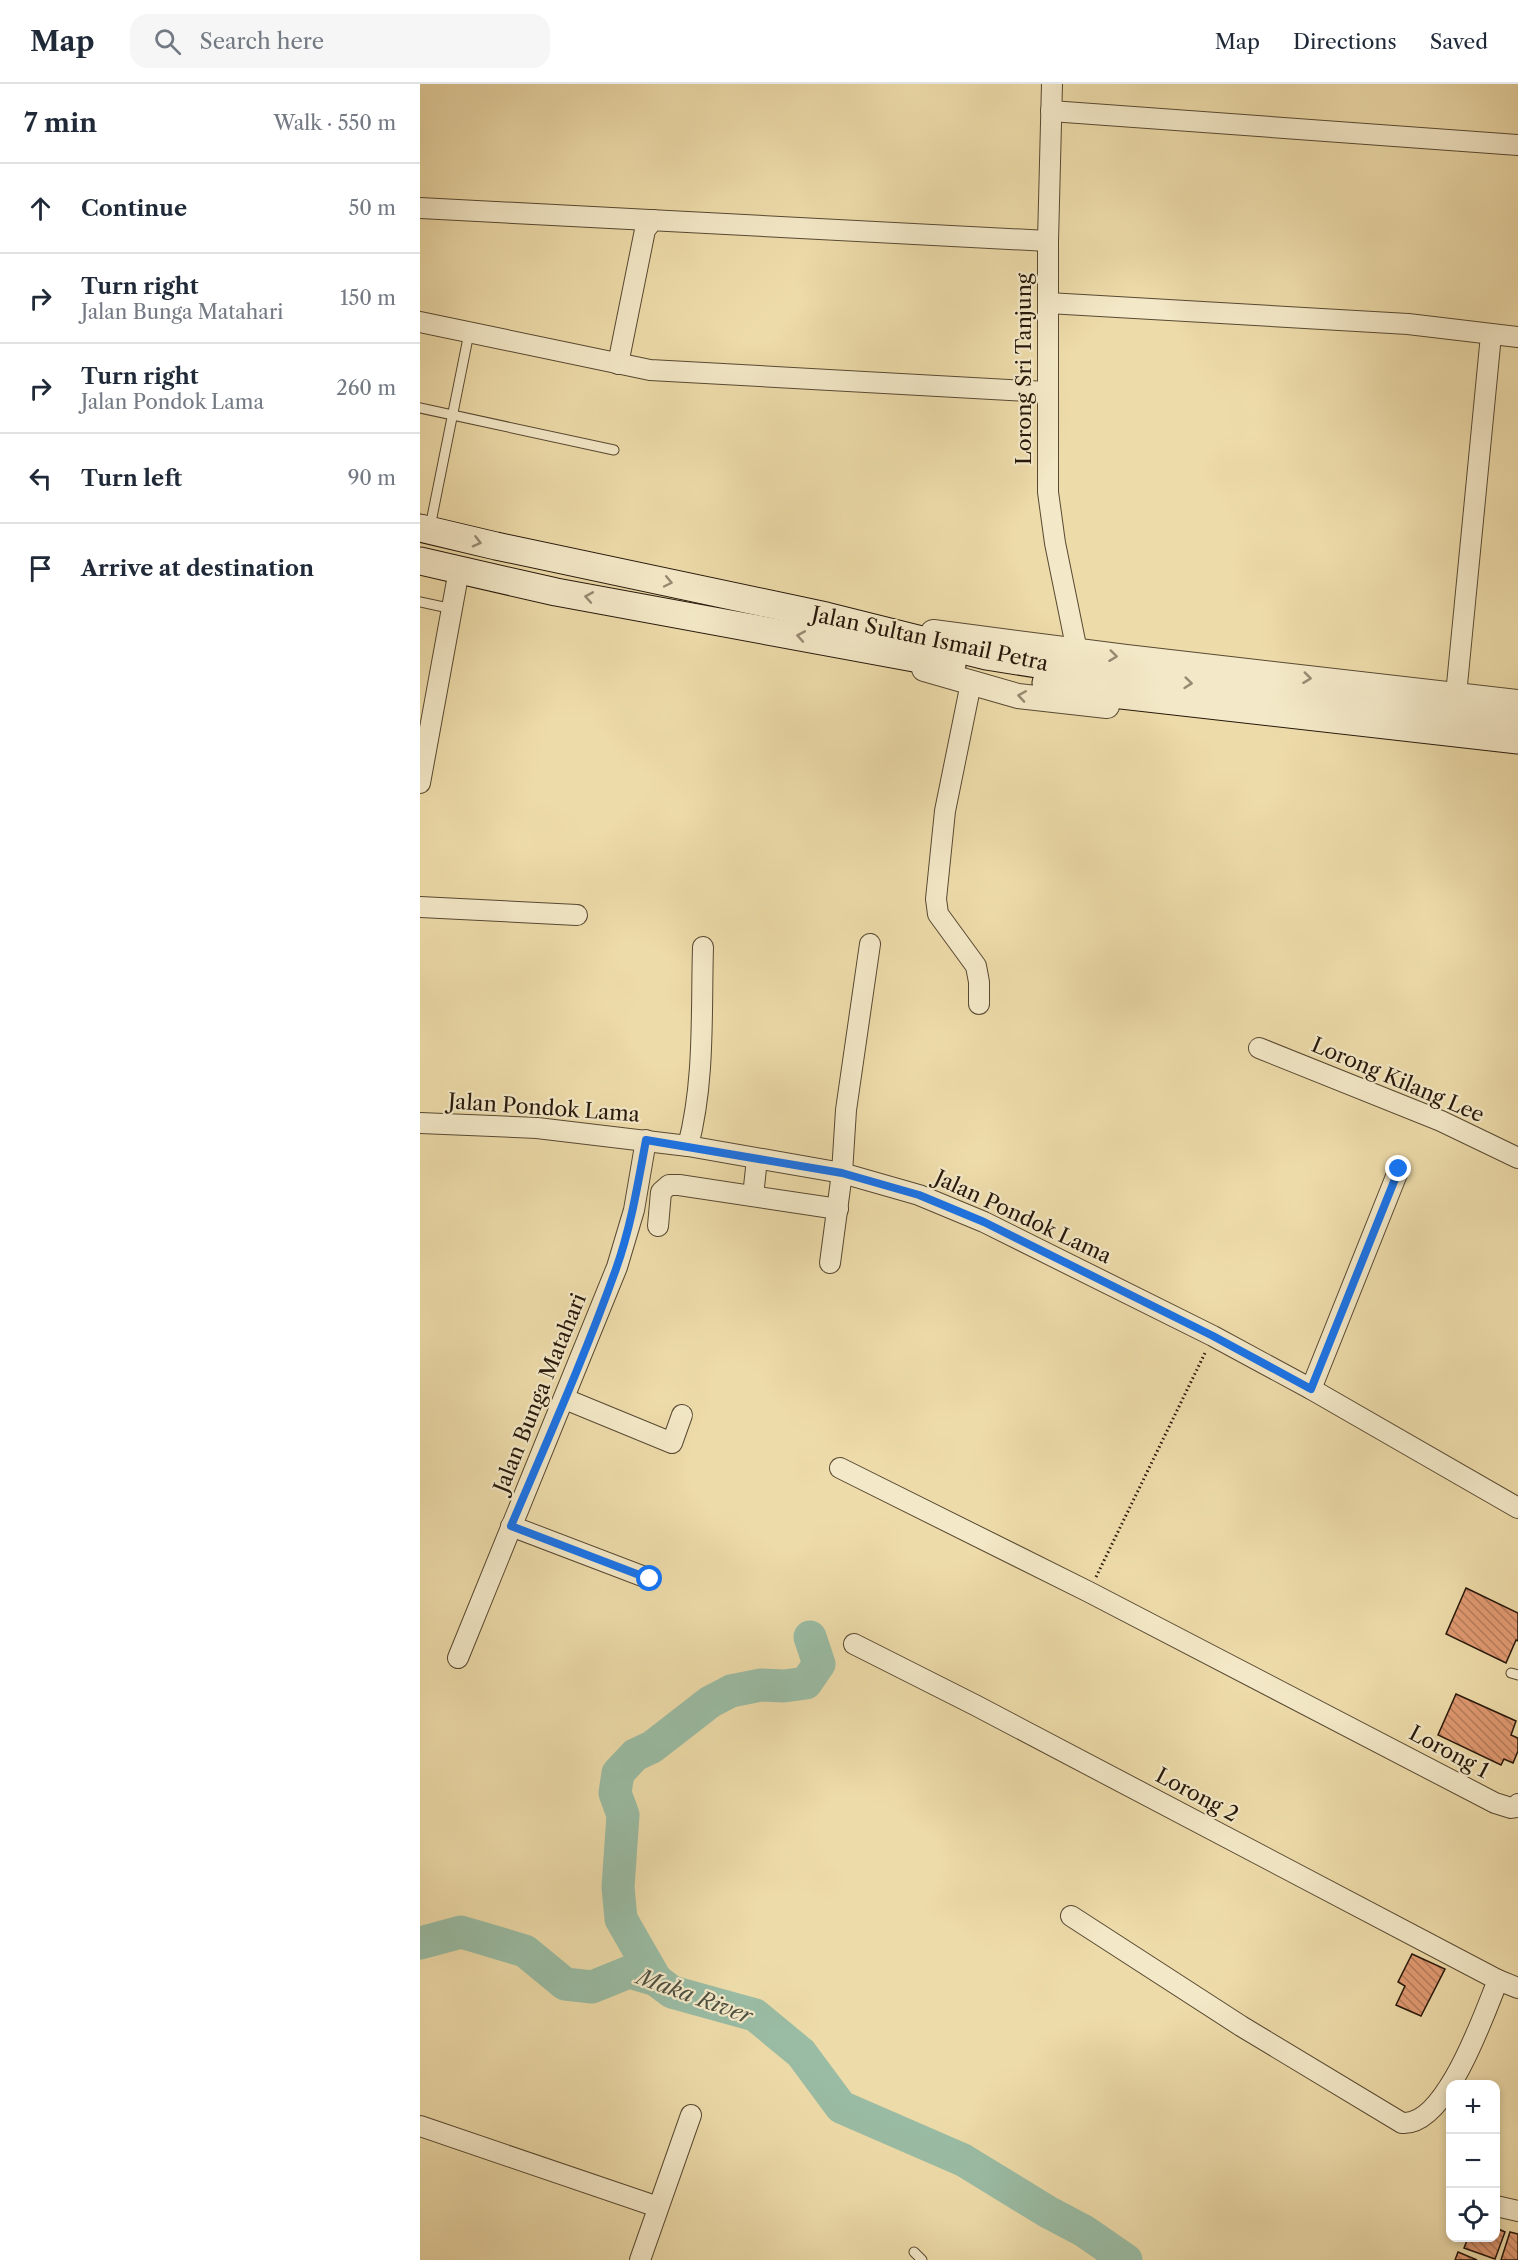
<!DOCTYPE html>
<meta charset="utf-8">
<style>
:root{--surface:#fff;--page:#f6f6f7;--text:#1f2937;--muted:#747a83;--line:#e0e1e3}
body{margin:0;font-family:"Libre Caslon Text",serif;background:var(--page);color:var(--text)}
.controls{position:absolute;right:18px;bottom:18px;display:grid;overflow:hidden;border-radius:12px;box-shadow:0 3px 9px #0003}
.controls button{width:54px;height:54px;display:grid;place-items:center;padding:0;border:0;border-bottom:2px solid var(--line);background:var(--surface);color:var(--text);font:30px sans-serif}
.stop{position:absolute;width:18px;height:18px;margin:-14px;border:4px solid #1a73e8;border-radius:50%;background:#fff}
.stop.end{background:#1a73e8;border-color:#fff;box-shadow:0 2px 6px #0008}
.list{margin:0;padding:0;list-style:none}
h2{display:flex;justify-content:space-between;align-items:center;height:78px;margin:0;padding:0 24px;font-size:26px}
h2 small{font-size:20px;font-weight:400;color:var(--muted)}
.list li{display:grid;grid-template-columns:39px 1fr auto;gap:18px;align-items:center;box-sizing:border-box;height:90px;padding:0 24px;border-top:2px solid var(--line)}
.list b{display:block;font-size:22px;white-space:nowrap}
.list p{margin:0;font-size:20px;white-space:nowrap;color:var(--muted)}
.list em{font-size:20px;font-style:normal;color:var(--muted)}
.icon{flex:none;width:33px;height:33px;fill:none;stroke:currentColor;stroke-width:2;stroke-linecap:round;stroke-linejoin:round}
.map{position:relative;flex:none;width:1098px;height:2176px;overflow:hidden}
header{display:flex;align-items:center;gap:36px;box-sizing:border-box;height:84px;padding:0 30px;background:var(--surface);border-bottom:2px solid var(--line)}
header strong{font-size:28px}
nav{display:flex;gap:33px;margin-inline-start:auto;font-size:21px}
.search{width:420px;height:54px;background:var(--page);display:flex;align-items:center;gap:15px;box-sizing:border-box;padding:0 21px;border-radius:18px;color:var(--muted);font-size:22px}
main{display:flex}
aside{flex:1;background:var(--surface)}
.map>svg:first-child{display:block}
.lines{fill:none;stroke-linecap:round;stroke-linejoin:round}
.river{stroke:#9abca4;stroke-width:33}
.building{fill:url(#building-back-hatch);stroke:#27180b;stroke-width:1.5}
.service-casing{stroke:#584932;stroke-width:11}
.minor-casing{stroke:#584932;stroke-width:22}
.tertiary-casing{stroke:#584932;stroke-width:26}
.secondary-casing{stroke:#27180b;stroke-width:29}
.path{stroke:#27180b;stroke-width:3;stroke-dasharray:1.5 3;stroke-linecap:butt}
.service{stroke:#f3e8c7;stroke-width:9}
.minor{stroke:#f3e8c7;stroke-width:20}
.tertiary{stroke:#f3e8c7;stroke-width:24}
.secondary{stroke:#f3e8c7;stroke-width:27}
.oneway{stroke:#978a72}
.route{stroke:#1a73e8;stroke-width:8}
.labels{text-anchor:middle;stroke-width:4.5;stroke-linejoin:round;paint-order:stroke}
.street-label{font-size:21px;fill:#27180b;stroke:#f3e8c7}
.water-label{font-size:22px;font-style:italic;fill:#4f5141;stroke:#f3e8c7}
</style>
<header>
<strong>Map</strong>
<div class="search"><svg class="icon" aria-label="search" viewBox="0 0 24 24"><circle cx="10" cy="10" r="6"/><path d="M15 15l6 6"/></svg>Search here</div>
<nav><a>Map</a><a>Directions</a><a>Saved</a></nav>
</header>
<main>
<aside>
<h2>7 min<small>Walk · 550 m</small></h2>
<ul class="list">
<li><svg class="icon" aria-label="ahead" viewBox="0 0 24 24"><path d="M12 20V5M6 11l6-6 6 6"/></svg><div><b>Continue</b></div><em>50 m</em></li>
<li><svg class="icon" aria-label="right" viewBox="0 0 24 24"><path d="M7 20v-9h11M14 6l5 5-5 5"/></svg><div><b>Turn right</b><p>Jalan Bunga Matahari</p></div><em>150 m</em></li>
<li><svg class="icon" aria-label="right" viewBox="0 0 24 24"><path d="M7 20v-9h11M14 6l5 5-5 5"/></svg><div><b>Turn right</b><p>Jalan Pondok Lama</p></div><em>260 m</em></li>
<li><svg class="icon" aria-label="left" viewBox="0 0 24 24"><path d="M17 20v-9H6M10 6l-5 5 5 5"/></svg><div><b>Turn left</b></div><em>90 m</em></li>
<li><svg class="icon" aria-label="arrive" viewBox="0 0 24 24"><path d="M6 21V4h12l-3 4 3 4H6"/></svg><div><b>Arrive at destination</b></div></li>
</ul>
</aside>
<div class="map">
<svg width="1098" height="2176" viewBox="0 0 1098 2176">
<defs>
<pattern id="building-back-hatch" width="6" height="6" patternUnits="userSpaceOnUse" patternTransform="scale(1.5)"><rect width="6" height="6" fill="#e19a72"/><path d="M-1 5l2 2M0 0l6 6M5-1l2 2" fill="none" stroke="#b67d5c"/></pattern>
</defs>
<rect width="100%" height="100%" fill="#eddba9"/>
<filter id="stains"><feTurbulence type="fractalNoise" baseFrequency=".00333" numOctaves="4"/><feColorMatrix values="0 0 0 0 .2 0 0 0 0 .09 0 0 0 0 .02 0 0 0 .5 -.17"/></filter>
<radialGradient id="worn" r=".72"><stop offset=".6" stop-color="#630" stop-opacity="0"/><stop offset="1" stop-color="#630" stop-opacity=".3"/></radialGradient>
<g class="lines">
<g class="river">
<path d="M0,1859L41,1848L105,1867L145,1900L172,1903L209,1888L236,1896L252,1908L335,1931L381,1969L421,2023L543,2076L628,2128L664,2147L706,2176"/>
<path d="M236,1896L201,1835L198,1803L203,1731L195,1709L198,1689L215,1671L232,1663L290,1618L311,1607L341,1601L364,1602L386,1599L399,1580L390,1553"/>
</g>
</g>
<g class="building">
<path d="M1046,1504L1098,1529V1557L1096,1556L1086,1579L1026,1550Z"/>
<path d="M1036,1610L1096,1637L1091,1651L1098,1654V1667L1093,1679L1084,1675L1081,1681L1018,1651Z"/>
<path d="M992,1870L1025,1885L1001,1932L976,1921L985,1902L978,1898Z"/>
<path d="M1076,2144L1085,2148L1075,2175L1044,2164L1048,2154H1076Z"/>
<path d="M1090,2148L1098,2150V2176H1081Z"/>
<path d="M1038,2168L1057,2176H1035Z"/>
</g>
<g class="lines">
<g class="service-casing">
<g id="service">
<path d="M0,324L194,366"/>
<path d="M10,443L49,249"/>
<path d="M0,518L33,525"/>
<path d="M1091,1589L1098,1591"/>
<path d="M494,2168L502,2176"/>
</g>
</g>
<g class="minor-casing">
<g id="minor">
<path d="M632,0L628,157V408L635,459L657,567"/>
<path d="M631,27L1098,61"/>
<path d="M0,124L628,157"/>
<path d="M628,219L988,240L1098,253"/>
<path d="M0,238L230,286L626,308"/>
<path d="M198,280L225,146L233,136"/>
<path d="M551,599L525,727L516,815L518,830L556,882L559,898V920"/>
<path d="M1036,611L1071,251"/>
<path d="M0,699L39,486"/>
<path d="M0,823L157,831"/>
<path d="M839,964L1021,1037L1098,1074"/>
<path d="M0,1039L117,1044L268,1062L422,1089L499,1111L564,1138L793,1252L891,1305L1098,1424"/>
<path d="M268,1062C285,997 281,929 283,863"/>
<path d="M333,1112L337,1075"/>
<path d="M238,1142L241,1108L249,1101H259L418,1125"/>
<path d="M410,1179L422,1089L426,1026L450,860"/>
<path d="M891,1305L979,1085"/>
<path d="M145,1315L252,1359L262,1331"/>
<path d="M420,1384L669,1508L1075,1719L1091,1724L1097,1723L1098,1720"/>
<path d="M91,1442L230,1495"/>
<path d="M434,1560L555,1621L1078,1896L1098,1904"/>
<path d="M38,1574L197,1183L214,1126L226,1056"/>
<path d="M651,1832L821,1942L982,2039C1026,2043 1064,1930 1078,1896"/>
<path d="M0,2042L238,2123"/>
<path d="M1076,2122L1098,2127"/>
<path d="M220,2176L271,2031"/>
</g>
</g>
<g class="tertiary-casing">
<g id="tertiary">
<path d="M513,548L706,573L1098,618"/>
<path d="M504,585L598,612L687,622"/>
</g>
</g>
<g class="secondary-casing">
<g id="secondary">
<path d="M0,444L76,462L406,532L566,572L668,588L1098,636"/>
<path d="M0,477L136,508L532,581"/>
<path d="M626,599L666,607L1098,656"/>
</g>
</g>
<path class="path" d="M676,1493L785,1269"/>
<use href="#service" class="service"/>
<use href="#minor" class="minor"/>
<use href="#tertiary" class="tertiary"/>
<use href="#secondary" class="secondary"/>
</g>
<defs><path id="oneway-chevron" d="M-2-3.5L2.5 0L-2 3.5" fill="none" stroke-width="1.6" stroke-linecap="round" stroke-linejoin="round" transform="scale(1.5)"/></defs>
<g class="oneway">
<use href="#oneway-chevron" transform="translate(57 458) rotate(14)"/>
<use href="#oneway-chevron" transform="translate(248 498) rotate(12)"/>
<use href="#oneway-chevron" transform="translate(169 513) rotate(-170)"/>
<use href="#oneway-chevron" transform="translate(381 552) rotate(-170)"/>
<use href="#oneway-chevron" transform="translate(693 572) rotate(7)"/>
<use href="#oneway-chevron" transform="translate(887 594) rotate(7)"/>
<use href="#oneway-chevron" transform="translate(768 599) rotate(6)"/>
<use href="#oneway-chevron" transform="translate(602 612) rotate(-171)"/>
</g>
<g class="lines">
<path class="route" d="M230,1495L91,1442C127,1357 165,1272 196,1185C211,1143 218,1099 226,1056L422,1089L499,1111L564,1138L793,1252L891,1305L979,1085"/>
</g>
<g class="labels">
<g class="street-label">
<text transform="translate(604 285) rotate(-90)" y="7">Lorong Sri Tanjung</text>
<text transform="translate(510 555) rotate(12)" y="7">Jalan Sultan Ismail Petra</text>
<text transform="translate(978 996) rotate(23)" y="7">Lorong Kilang Lee</text>
<text transform="translate(124 1024) rotate(4)" y="7">Jalan Pondok Lama</text>
<text transform="translate(603 1133) rotate(25)" y="7">Jalan Pondok Lama</text>
<text transform="translate(120 1309) rotate(-68)" y="7">Jalan Bunga Matahari</text>
<text transform="translate(1029 1668) rotate(28)" y="7">Lorong 1</text>
<text transform="translate(777 1711) rotate(28)" y="7">Lorong 2</text>
</g>
<g class="water-label">
<text transform="translate(275 1912) rotate(20)" y="8">Maka River</text>
</g>
</g>
<rect width="100%" height="100%" filter="url(#stains)"/>
<rect width="100%" height="100%" fill="url(#worn)"/>
</svg>
<div class="controls">
<button>+</button>
<button>−</button>
<button><svg class="icon" aria-label="locate" viewBox="0 0 24 24"><circle cx="12" cy="12" r="6"/><path d="M12 2v4M12 18v4M2 12h4M18 12h4"/></svg></button>
</div>
<div class="stop" style="left:230px;top:1495px"></div>
<div class="stop end" style="left:979px;top:1085px"></div>
</div>
</main>
